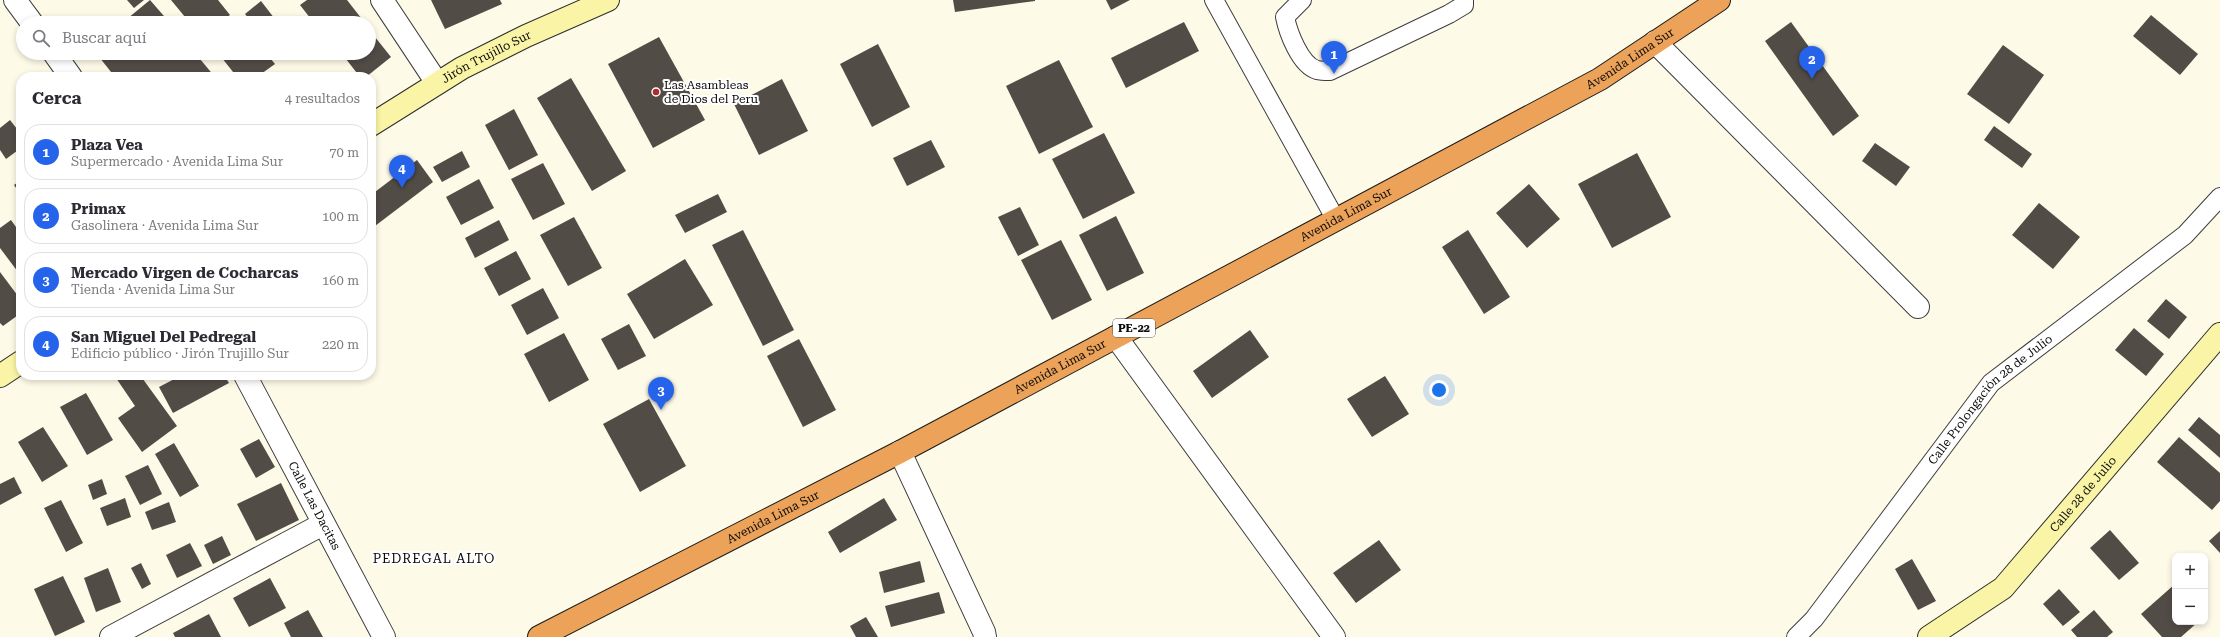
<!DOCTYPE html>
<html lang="es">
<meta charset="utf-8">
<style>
:root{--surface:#fff;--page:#f2f2f3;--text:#2b2b33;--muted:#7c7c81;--line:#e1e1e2;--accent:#2563eb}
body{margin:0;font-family:"Roboto Serif",serif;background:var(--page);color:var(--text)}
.controls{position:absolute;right:12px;bottom:12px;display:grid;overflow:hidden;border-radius:8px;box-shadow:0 2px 6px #0003}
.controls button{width:36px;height:36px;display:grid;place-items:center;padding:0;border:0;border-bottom:1px solid var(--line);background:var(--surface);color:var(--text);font:20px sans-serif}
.you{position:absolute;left:1439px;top:390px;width:14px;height:14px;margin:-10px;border:3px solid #fff;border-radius:50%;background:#1a73e8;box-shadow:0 0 0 6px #1a73e833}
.badge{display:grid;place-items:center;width:26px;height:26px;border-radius:50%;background:var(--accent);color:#fff;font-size:13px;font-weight:700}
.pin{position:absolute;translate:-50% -33px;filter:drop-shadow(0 1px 2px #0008)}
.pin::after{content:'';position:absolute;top:21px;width:14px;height:12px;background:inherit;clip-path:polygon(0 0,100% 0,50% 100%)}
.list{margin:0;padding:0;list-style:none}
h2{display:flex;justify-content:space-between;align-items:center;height:52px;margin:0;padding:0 16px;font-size:17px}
h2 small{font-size:13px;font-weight:400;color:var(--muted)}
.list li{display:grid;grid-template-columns:26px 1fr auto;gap:12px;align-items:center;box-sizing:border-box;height:56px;margin:0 8px 8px;padding:0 8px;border:1px solid var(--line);border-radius:16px}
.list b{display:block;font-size:15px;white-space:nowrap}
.list p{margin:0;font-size:13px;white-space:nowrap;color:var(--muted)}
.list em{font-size:13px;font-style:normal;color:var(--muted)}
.icon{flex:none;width:22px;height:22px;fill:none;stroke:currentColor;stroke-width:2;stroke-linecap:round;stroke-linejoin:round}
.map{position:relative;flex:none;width:2220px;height:637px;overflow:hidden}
.search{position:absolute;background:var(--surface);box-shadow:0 2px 6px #0003;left:16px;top:16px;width:360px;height:44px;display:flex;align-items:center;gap:10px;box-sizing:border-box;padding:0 14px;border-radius:22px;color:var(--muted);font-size:15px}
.panel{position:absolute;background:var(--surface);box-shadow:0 2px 6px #0003;left:16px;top:72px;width:360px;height:308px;border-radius:16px}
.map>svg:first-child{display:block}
.building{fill:#524c47}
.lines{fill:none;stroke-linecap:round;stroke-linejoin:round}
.lane-casing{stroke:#3d3d3d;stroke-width:20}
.street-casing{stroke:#3d3d3d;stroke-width:24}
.secondary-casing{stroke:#2c2c2c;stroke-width:24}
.highway-casing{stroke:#1b1b1b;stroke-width:24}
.lane{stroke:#fff;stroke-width:18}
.street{stroke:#fff;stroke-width:22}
.secondary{stroke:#faf5a6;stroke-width:22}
.highway{stroke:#eca258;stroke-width:22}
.poi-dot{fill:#b02b2b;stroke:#fff;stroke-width:1.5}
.labels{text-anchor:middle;stroke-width:4;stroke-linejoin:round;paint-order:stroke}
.shield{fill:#fff;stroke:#545454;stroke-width:1}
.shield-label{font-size:11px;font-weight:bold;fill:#0a0a0a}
.street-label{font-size:12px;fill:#0a0a0a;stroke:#fff}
.poi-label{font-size:12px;fill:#0a0a0a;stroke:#fff;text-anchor:start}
.neighbourhood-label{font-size:13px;letter-spacing:1px;fill:#0a0a0a;stroke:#fff}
</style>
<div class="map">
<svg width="2220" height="637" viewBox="0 0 2220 637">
<rect width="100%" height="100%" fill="#fefae8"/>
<g class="building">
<path d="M127,0H144L134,8Z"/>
<path d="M150,0L170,23H122Z"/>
<path d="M171,0H218L230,15L219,23H190Z"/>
<path d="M307,0H347L365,23H314L300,5Z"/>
<path d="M431,0H500L502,4L445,29Z"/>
<path d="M953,0H1035V1L955,12Z"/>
<path d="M1106,0H1130L1111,10Z"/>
<path d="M261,1L278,23H252L245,14Z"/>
<path d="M2151,15L2198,54L2180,75L2133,36Z"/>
<path d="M1184,22L1199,51L1126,88L1111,58Z"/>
<path d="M1791,22L1859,116L1833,136L1765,41Z"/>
<path d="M375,37L391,57L366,77H360L346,59L354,53H369V41Z"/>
<path d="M659,37L705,120L653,148L608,64Z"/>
<path d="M878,44L910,107L872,127L840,64Z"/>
<path d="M2003,45L2044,75L2009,124L1967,94Z"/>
<path d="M96,53H195L215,77H115Z"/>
<path d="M218,53H266L275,64L261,74L264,77H237Z"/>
<path d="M276,53H286L279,58Z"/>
<path d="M1059,60L1093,127L1039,154L1006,86Z"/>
<path d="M571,78L626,171L592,191L537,98Z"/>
<path d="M782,79L808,131L759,155L734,104Z"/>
<path d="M514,109L538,155L509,170L485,125Z"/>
<path d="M10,120L21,134V148L6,159L0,150V128Z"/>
<path d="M1994,126L2032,154L2022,168L1984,140Z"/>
<path d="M1104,133L1135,193L1083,219L1052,159Z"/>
<path d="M931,140L945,167L907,186L893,158Z"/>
<path d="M1875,143L1910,167L1896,186L1862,161Z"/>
<path d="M462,151L470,167L442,182L433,167Z"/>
<path d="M1637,153L1671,217L1612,248L1578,184Z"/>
<path d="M417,160L433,182L371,229V195Z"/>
<path d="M543,163L565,204L533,220L511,179Z"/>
<path d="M479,179L494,208L461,225L446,197Z"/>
<path d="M21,180V195L14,185Z"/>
<path d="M1529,184L1560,219L1527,248L1496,213Z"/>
<path d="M718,194L727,212L685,233L675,215Z"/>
<path d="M2039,203L2080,237L2053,269L2012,235Z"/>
<path d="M1020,207L1039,245L1018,256L998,217Z"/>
<path d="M1116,216L1144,273L1107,291L1079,235Z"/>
<path d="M574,217L602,268L568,286L540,235Z"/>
<path d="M11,220L21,234V276L0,248V228Z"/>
<path d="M499,220L509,240L475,258L465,238Z"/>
<path d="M743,230L794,330L763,346L712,245Z"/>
<path d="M1468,230L1510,297L1484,314L1442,247Z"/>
<path d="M1061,240L1092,300L1052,320L1021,260Z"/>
<path d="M516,251L531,279L499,296L484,268Z"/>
<path d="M685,259L713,305L654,339L627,294Z"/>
<path d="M0,272L21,300V313L3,326L0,323Z"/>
<path d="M543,288L559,318L527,335L511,305Z"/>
<path d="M2166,299L2187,317L2169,339L2147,321Z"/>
<path d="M629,324L646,356L618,370L601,339Z"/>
<path d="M2134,328L2164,354L2146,376L2115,350Z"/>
<path d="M1250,330L1269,357L1212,398L1193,371Z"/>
<path d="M564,333L589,380L549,402L524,354Z"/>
<path d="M799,339L836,410L803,427L767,356Z"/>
<path d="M114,375H140L177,426L142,452L118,418L135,406Z"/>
<path d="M182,375H224L229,383L173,413L159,387Z"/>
<path d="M1385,376L1409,414L1372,437L1347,399Z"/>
<path d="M86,393L113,440L87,455L60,407Z"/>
<path d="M649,399L686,466L640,492L603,424Z"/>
<path d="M2199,417L2220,435V458L2188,430Z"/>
<path d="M43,427L68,466L42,482L18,442Z"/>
<path d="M2179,437L2220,473V501L2212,510L2157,462Z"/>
<path d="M259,439L275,467L256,478L240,449Z"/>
<path d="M174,443L199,486L180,497L155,454Z"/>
<path d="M148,465L162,494L140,505L125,476Z"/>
<path d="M14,477L22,493L0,505V484Z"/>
<path d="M102,479L107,494L93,500L88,485Z"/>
<path d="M281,483L299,520L256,541L237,504Z"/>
<path d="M125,498L131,517L107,526L100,508Z"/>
<path d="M884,498L897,520L840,553L828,532Z"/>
<path d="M61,500L83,543L66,552L44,508Z"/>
<path d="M169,502L176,522L152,530L145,512Z"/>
<path d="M2110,530L2139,563L2119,580L2090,548Z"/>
<path d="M2220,531V553L2209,541Z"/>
<path d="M222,536L231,555L213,564L204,545Z"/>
<path d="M1379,540L1401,570L1356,603L1333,573Z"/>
<path d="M190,543L202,566L177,578L166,555Z"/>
<path d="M1912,559L1936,601L1918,610L1895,569Z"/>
<path d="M920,561L925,582L884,593L879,572Z"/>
<path d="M141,563L151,584L142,589L131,568Z"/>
<path d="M108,568L121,602L96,612L84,578Z"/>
<path d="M63,576L85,622L55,636L34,589Z"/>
<path d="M270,578L286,608L249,627L233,598Z"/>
<path d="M2175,584V622H2198L2181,637H2162L2141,614Z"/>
<path d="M2059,589L2080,612L2063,626L2043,604Z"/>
<path d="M939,592L945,613L891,627L885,606Z"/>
<path d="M308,610L323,637H291L284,623Z"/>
<path d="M2094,610L2113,632L2107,637H2077L2071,630Z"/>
<path d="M209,614L221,637H175L173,633Z"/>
<path d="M866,617L878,637H856L850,626Z"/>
</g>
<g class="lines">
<g class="lane-casing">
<g id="lane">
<path d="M1214,0L1336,220"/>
<path d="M1302,0L1285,17C1288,32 1300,65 1317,70C1321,71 1326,71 1330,71L1449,14L1464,5V0"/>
<path id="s1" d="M1796,637L1814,619L1991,383L2185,235L2220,197"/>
</g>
</g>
<g class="street-casing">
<g id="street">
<path d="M15,0L32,23"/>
<path d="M382,0L437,83"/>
<path d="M1655,42L1918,307"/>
<path d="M54,53L71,77"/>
<path d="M1116,337L1334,637"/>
<path id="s2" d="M245,375L384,637"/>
<path d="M900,452L984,632L985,637"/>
<path d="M111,637L323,524"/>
</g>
</g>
<g class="secondary-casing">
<g id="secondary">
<path id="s3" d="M371,125L462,68L526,36L608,0"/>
<path d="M0,376L21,362"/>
<path id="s4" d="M1929,637L2003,588L2220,334"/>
</g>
</g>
<g class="highway-casing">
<g id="highway">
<path id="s5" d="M539,637L900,452L1600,79L1719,0"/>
</g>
</g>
<use href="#lane" class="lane"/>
<use href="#street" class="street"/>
<use href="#secondary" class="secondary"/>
<use href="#highway" class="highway"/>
</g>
<circle class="poi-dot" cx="656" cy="92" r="4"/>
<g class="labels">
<rect class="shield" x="1113" y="319" width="42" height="18" rx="3"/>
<g class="shield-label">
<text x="1134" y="332">PE-22</text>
</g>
<g class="street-label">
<text dy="4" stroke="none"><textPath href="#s3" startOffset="134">Jirón Trujillo Sur</textPath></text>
<text dy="4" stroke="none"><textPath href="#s5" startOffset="1235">Avenida Lima Sur</textPath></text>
<text dy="4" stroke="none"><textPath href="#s5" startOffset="911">Avenida Lima Sur</textPath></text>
<text dy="4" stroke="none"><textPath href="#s5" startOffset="587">Avenida Lima Sur</textPath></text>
<text dy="4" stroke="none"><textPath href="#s1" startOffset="308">Calle Prolongación 28 de Julio</textPath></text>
<text dy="4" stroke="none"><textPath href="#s4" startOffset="212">Calle 28 de Julio</textPath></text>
<text dy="4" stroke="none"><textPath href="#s2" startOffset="148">Calle Las Dacitas</textPath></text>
<text dy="4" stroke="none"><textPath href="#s5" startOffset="263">Avenida Lima Sur</textPath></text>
</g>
<g class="poi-label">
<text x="664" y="89">Las Asambleas<tspan x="664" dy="14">de Dios del Peru</tspan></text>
</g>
<g class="neighbourhood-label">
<text x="434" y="563">PEDREGAL ALTO</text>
</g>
</g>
</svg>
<div class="controls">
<button>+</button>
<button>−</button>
</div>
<div class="you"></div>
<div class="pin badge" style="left:1334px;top:74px">1</div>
<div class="pin badge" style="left:1812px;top:79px">2</div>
<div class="pin badge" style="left:661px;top:410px">3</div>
<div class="pin badge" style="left:402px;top:188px">4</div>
<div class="search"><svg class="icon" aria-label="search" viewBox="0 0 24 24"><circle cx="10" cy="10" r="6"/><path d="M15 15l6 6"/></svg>Buscar aquí</div>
<section class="panel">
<h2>Cerca<small>4 resultados</small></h2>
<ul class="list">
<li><span class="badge">1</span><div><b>Plaza Vea</b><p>Supermercado · Avenida Lima Sur</p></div><em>70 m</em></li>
<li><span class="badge">2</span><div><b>Primax</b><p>Gasolinera · Avenida Lima Sur</p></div><em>100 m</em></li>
<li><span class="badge">3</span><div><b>Mercado Virgen de Cocharcas</b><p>Tienda · Avenida Lima Sur</p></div><em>160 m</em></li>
<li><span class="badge">4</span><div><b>San Miguel Del Pedregal</b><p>Edificio público · Jirón Trujillo Sur</p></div><em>220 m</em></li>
</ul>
</section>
</div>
